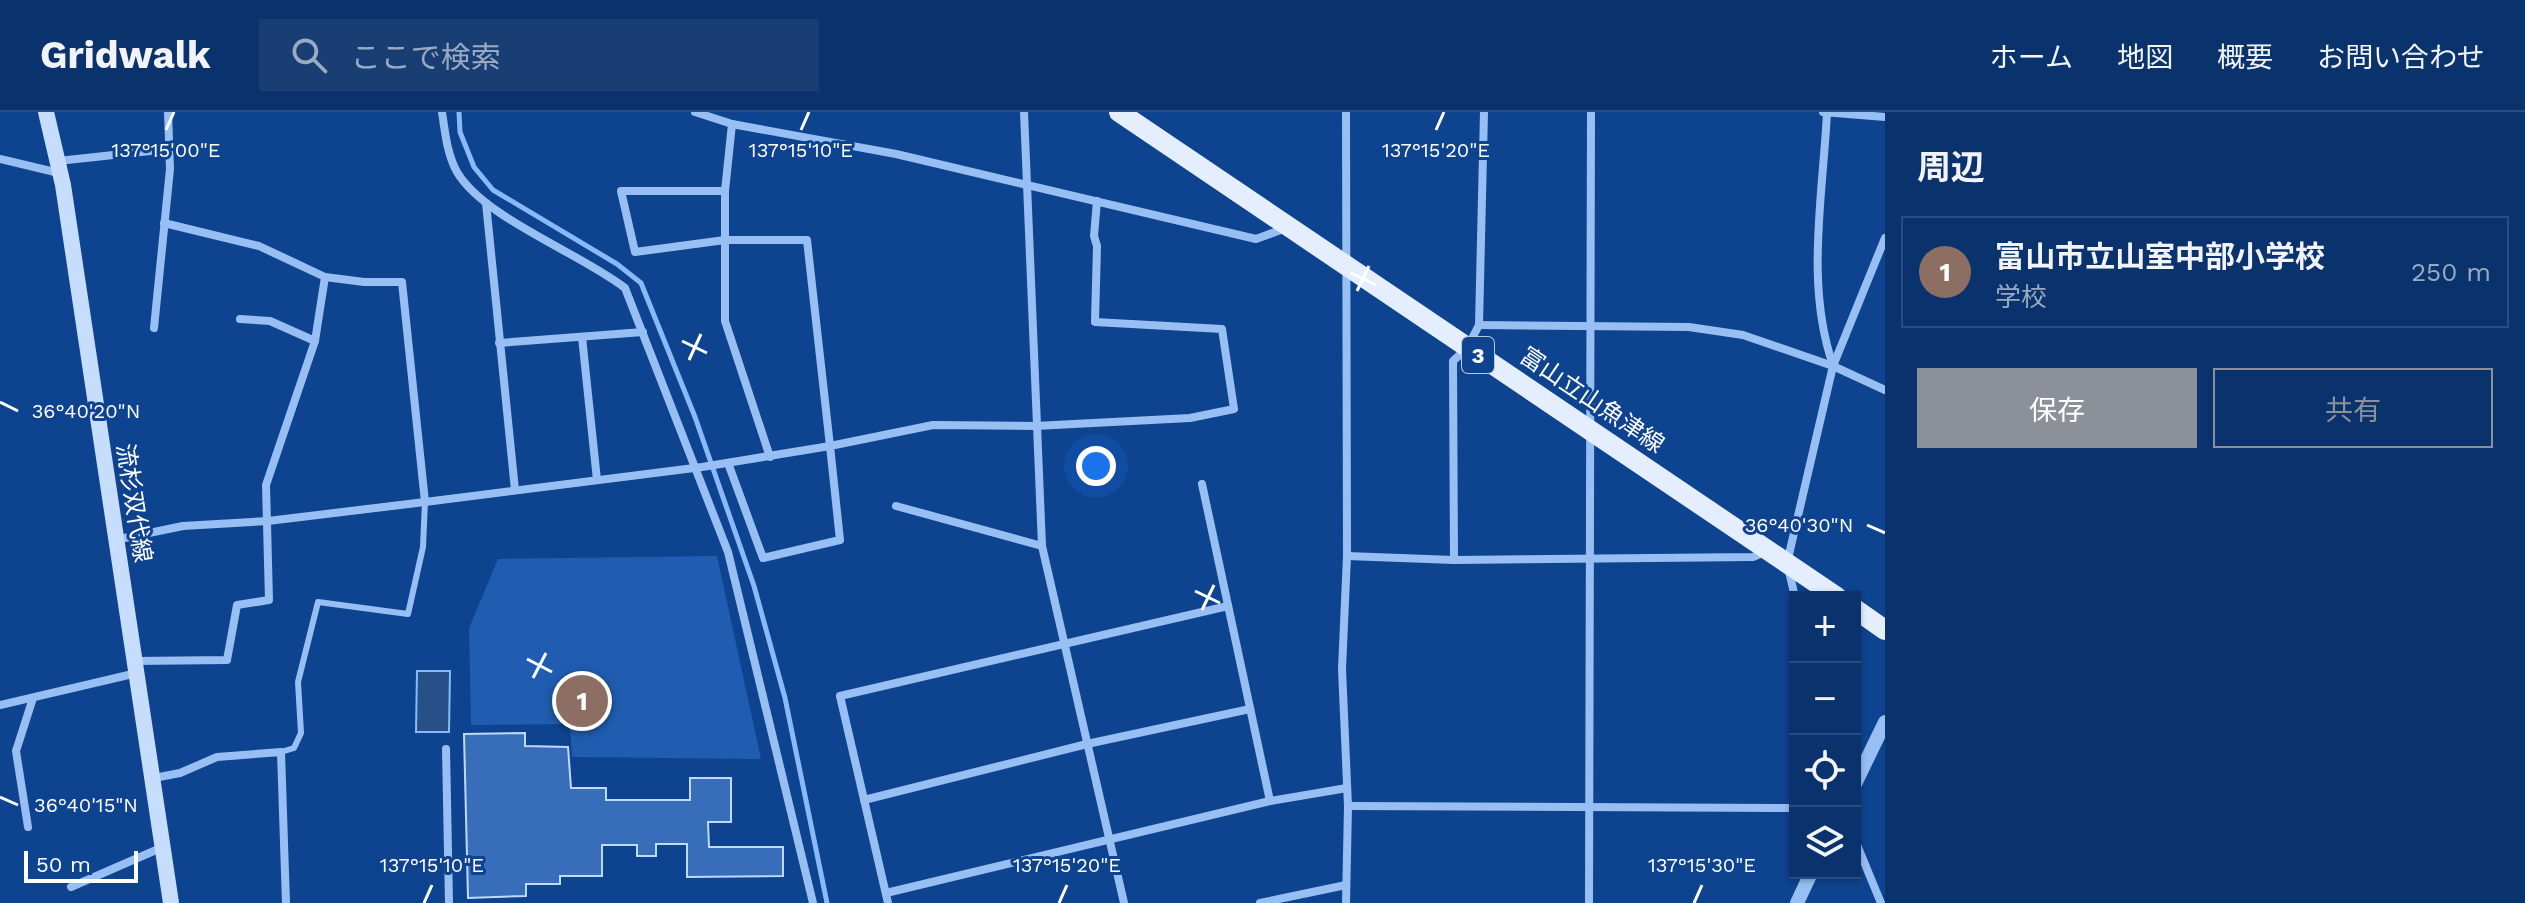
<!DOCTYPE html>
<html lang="ja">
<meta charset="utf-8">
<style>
:root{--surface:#0a326c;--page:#183e74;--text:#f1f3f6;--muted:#99aac2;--line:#2a4d7f;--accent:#8c9099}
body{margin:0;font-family:"Work Sans","Noto Sans JP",sans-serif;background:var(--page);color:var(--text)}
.controls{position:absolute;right:24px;bottom:24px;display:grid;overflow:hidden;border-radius:0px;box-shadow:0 2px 6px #0004}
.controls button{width:72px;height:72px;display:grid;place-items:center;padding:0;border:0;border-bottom:2px solid var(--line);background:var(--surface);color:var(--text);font:40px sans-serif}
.scale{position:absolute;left:24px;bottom:20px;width:114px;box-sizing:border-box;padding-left:8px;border:4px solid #fff;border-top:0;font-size:22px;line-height:28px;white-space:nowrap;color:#fff;-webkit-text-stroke:6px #0e4390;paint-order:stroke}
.you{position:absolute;left:1096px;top:354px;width:28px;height:28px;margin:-20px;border:6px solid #fff;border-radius:50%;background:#1a73e8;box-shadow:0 0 0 12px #1a73e833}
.badge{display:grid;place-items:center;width:52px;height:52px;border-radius:50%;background:var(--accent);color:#fff;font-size:26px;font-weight:700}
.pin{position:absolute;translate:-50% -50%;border:4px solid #fff;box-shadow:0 2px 8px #0006}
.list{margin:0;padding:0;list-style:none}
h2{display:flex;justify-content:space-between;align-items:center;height:104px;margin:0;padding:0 32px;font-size:34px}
h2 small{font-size:26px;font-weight:400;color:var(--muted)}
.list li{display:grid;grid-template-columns:52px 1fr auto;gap:24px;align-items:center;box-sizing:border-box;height:112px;margin:0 16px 16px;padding:0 16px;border:2px solid var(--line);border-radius:0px}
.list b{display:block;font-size:30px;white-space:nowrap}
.list p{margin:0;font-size:26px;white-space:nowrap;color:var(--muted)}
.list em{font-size:26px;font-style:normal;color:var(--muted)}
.actions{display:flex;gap:16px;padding:24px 32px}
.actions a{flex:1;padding:18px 0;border:2px solid var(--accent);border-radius:0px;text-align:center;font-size:28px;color:var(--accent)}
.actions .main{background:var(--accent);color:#fff}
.icon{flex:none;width:44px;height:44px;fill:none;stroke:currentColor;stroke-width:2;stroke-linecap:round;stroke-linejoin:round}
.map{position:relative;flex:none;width:1885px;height:791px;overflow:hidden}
header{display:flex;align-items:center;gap:48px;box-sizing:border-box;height:112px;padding:0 40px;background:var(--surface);border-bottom:2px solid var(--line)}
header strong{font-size:38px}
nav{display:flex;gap:44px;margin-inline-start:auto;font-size:28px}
.search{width:560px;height:72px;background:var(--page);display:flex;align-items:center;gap:20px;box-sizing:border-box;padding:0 28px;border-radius:0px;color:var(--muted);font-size:30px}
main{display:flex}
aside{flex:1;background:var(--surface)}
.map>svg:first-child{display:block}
.green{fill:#205db0}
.water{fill:#274f88;stroke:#89b9f8;stroke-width:2}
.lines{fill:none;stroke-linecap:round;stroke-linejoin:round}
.stream{stroke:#89b9f8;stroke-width:5}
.building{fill:#376db9;stroke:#bfdafe;stroke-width:2}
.service{stroke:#98bff4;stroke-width:6}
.minor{stroke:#98bff4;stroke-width:8}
.tertiary{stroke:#98bff4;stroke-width:14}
.secondary{stroke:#c7ddfd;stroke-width:16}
.primary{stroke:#e4eeff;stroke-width:20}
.ticks{fill:none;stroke:#fff;stroke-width:3}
.labels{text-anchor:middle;stroke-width:6;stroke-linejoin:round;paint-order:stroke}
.shield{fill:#0e4390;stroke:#b7c7de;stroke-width:2}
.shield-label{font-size:22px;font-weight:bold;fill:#fff}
.street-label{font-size:24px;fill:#fff;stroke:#0e4390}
.ticks-label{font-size:20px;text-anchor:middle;fill:#fff;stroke:#0e4390;stroke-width:6;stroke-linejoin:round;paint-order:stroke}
</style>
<header>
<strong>Gridwalk</strong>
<div class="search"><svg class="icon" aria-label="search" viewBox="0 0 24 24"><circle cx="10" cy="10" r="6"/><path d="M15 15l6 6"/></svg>ここで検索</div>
<nav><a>ホーム</a><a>地図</a><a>概要</a><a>お問い合わせ</a></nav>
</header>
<main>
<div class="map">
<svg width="1885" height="791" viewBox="0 0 1885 791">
<rect width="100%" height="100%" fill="#0e4390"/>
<path class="green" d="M717,444L761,647L572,645L570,612L471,613L469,516L498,447Z"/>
<path class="water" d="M417,559H450L449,620H416Z"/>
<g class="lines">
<path class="stream" d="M459,0L460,20L474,55L493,78L617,152L641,171L695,305L754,474L785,586L827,791"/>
</g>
<path class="building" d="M525,621V634L568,635L571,676H606V688H690V666H731V710H708L709,735H783V764L687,765V732H656V744H637V733H602V764H560V772H526V784L468,786L464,622Z"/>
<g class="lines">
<path class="service" d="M281,640L294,636L301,621L298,570L318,490L408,502L423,435L425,390"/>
<g class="minor">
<path d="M442,0C445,20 447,42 457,60C484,106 580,141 625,176L728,440L813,791"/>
<path d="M695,0L732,12L896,42L1256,127L1286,116"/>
<path d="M1024,0L1042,434L1124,791"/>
<path d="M1823,0L1885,5"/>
<path d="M1827,0C1823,83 1805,173 1833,253"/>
<path d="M0,47L59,61"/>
<path d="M58,49L169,37"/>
<path d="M725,79H621L635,140L725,128V209L770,345"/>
<path d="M486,91L515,378"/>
<path d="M325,165L364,170H402L425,390"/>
<path d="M240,207L270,209L315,229"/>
<path d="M1479,213L1689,215L1743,223L1833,254L1885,278"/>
<path d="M154,216L170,57L168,0"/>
<path d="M582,225L597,368"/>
<path d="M499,231L643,220"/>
<path d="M728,351L763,446L840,428L830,334L933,313L1035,314L1190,306L1234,297L1222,217L1095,210L1097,134L1094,124L1097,89"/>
<path d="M1202,372L1270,689"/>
<path d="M896,394L1042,434"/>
<path d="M115,428L183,414L268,409L425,390L702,355L830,334L807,128H725V79L732,12"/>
<path d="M1347,444L1454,448L1753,445L1765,440"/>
<path d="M1454,448L1453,249L1467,236L1479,213L1484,0"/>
<path d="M1795,485L1787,451L1833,254L1885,126"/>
<path d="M135,549L227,548L237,493L269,488L266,373L315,229L325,165L259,134L164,111"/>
<path d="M0,593L137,561"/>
<path d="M446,637L449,791"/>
<path d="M154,666L180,661L217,645L281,640L286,791"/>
<path d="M864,688L1087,632L1250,597"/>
<path d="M1348,694L1795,696"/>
<path d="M28,715L16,639L33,586"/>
<path d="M1855,728L1881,791"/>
<path d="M71,775L163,735"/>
<path d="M886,781L1270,689L1347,676"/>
<path d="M888,791L840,584L1228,494"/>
<path d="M1260,791L1346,773"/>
<path d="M1346,791L1348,694L1342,557L1347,444L1346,0"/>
<path d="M1589,791L1591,0"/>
</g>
<g class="tertiary">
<path d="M1855,672L1885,610"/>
<path d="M1797,791L1811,761"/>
</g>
<path class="secondary" d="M46,0L63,73L171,791"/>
<g class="primary">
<path d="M1119,0L1837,485"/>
<path d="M1855,497L1885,518"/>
</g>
</g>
<path class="ticks" d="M166,18L174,0M801,18L809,0M1436,18L1444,0M1351,161L1376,173M1357,179L1369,154M682,229L707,241M689,248L701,222M0,290L18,299M1867,413L1885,421M1195,479L1220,491M1202,498L1214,473M527,547L552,560M533,566L546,541M0,685L18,693M424,791L432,773M1059,791L1067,773M1694,791L1702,773"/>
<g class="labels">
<rect class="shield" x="1462" y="225" width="32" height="36" rx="6"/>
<g class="shield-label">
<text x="1478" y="251">3</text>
</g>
<g class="street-label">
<text transform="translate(1592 288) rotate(34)" y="8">富山立山魚津線</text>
<text transform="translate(134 391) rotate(81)" y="8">流杉双代線</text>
</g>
</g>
<g class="ticks-label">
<text x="166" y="45">137°15'00"E</text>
<text x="801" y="45">137°15'10"E</text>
<text x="1436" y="45">137°15'20"E</text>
<text x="86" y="306">36°40'20"N</text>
<text x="1799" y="420">36°40'30"N</text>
<text x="86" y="700">36°40'15"N</text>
<text x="432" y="760">137°15'10"E</text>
<text x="1067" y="760">137°15'20"E</text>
<text x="1702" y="760">137°15'30"E</text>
</g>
</svg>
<div class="controls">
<button>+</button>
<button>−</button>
<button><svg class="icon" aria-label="locate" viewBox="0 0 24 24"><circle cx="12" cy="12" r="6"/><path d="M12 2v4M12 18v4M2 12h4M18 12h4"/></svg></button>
<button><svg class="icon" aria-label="layers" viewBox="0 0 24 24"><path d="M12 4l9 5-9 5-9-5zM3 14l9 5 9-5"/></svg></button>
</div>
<div class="scale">50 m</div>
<div class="you"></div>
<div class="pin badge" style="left:582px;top:589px;background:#8d6e63">1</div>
</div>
<aside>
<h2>周辺<small></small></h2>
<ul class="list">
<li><span class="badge" style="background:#8d6e63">1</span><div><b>富山市立山室中部小学校</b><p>学校</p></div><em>250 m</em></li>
</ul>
<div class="actions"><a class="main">保存</a><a>共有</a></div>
</aside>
</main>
